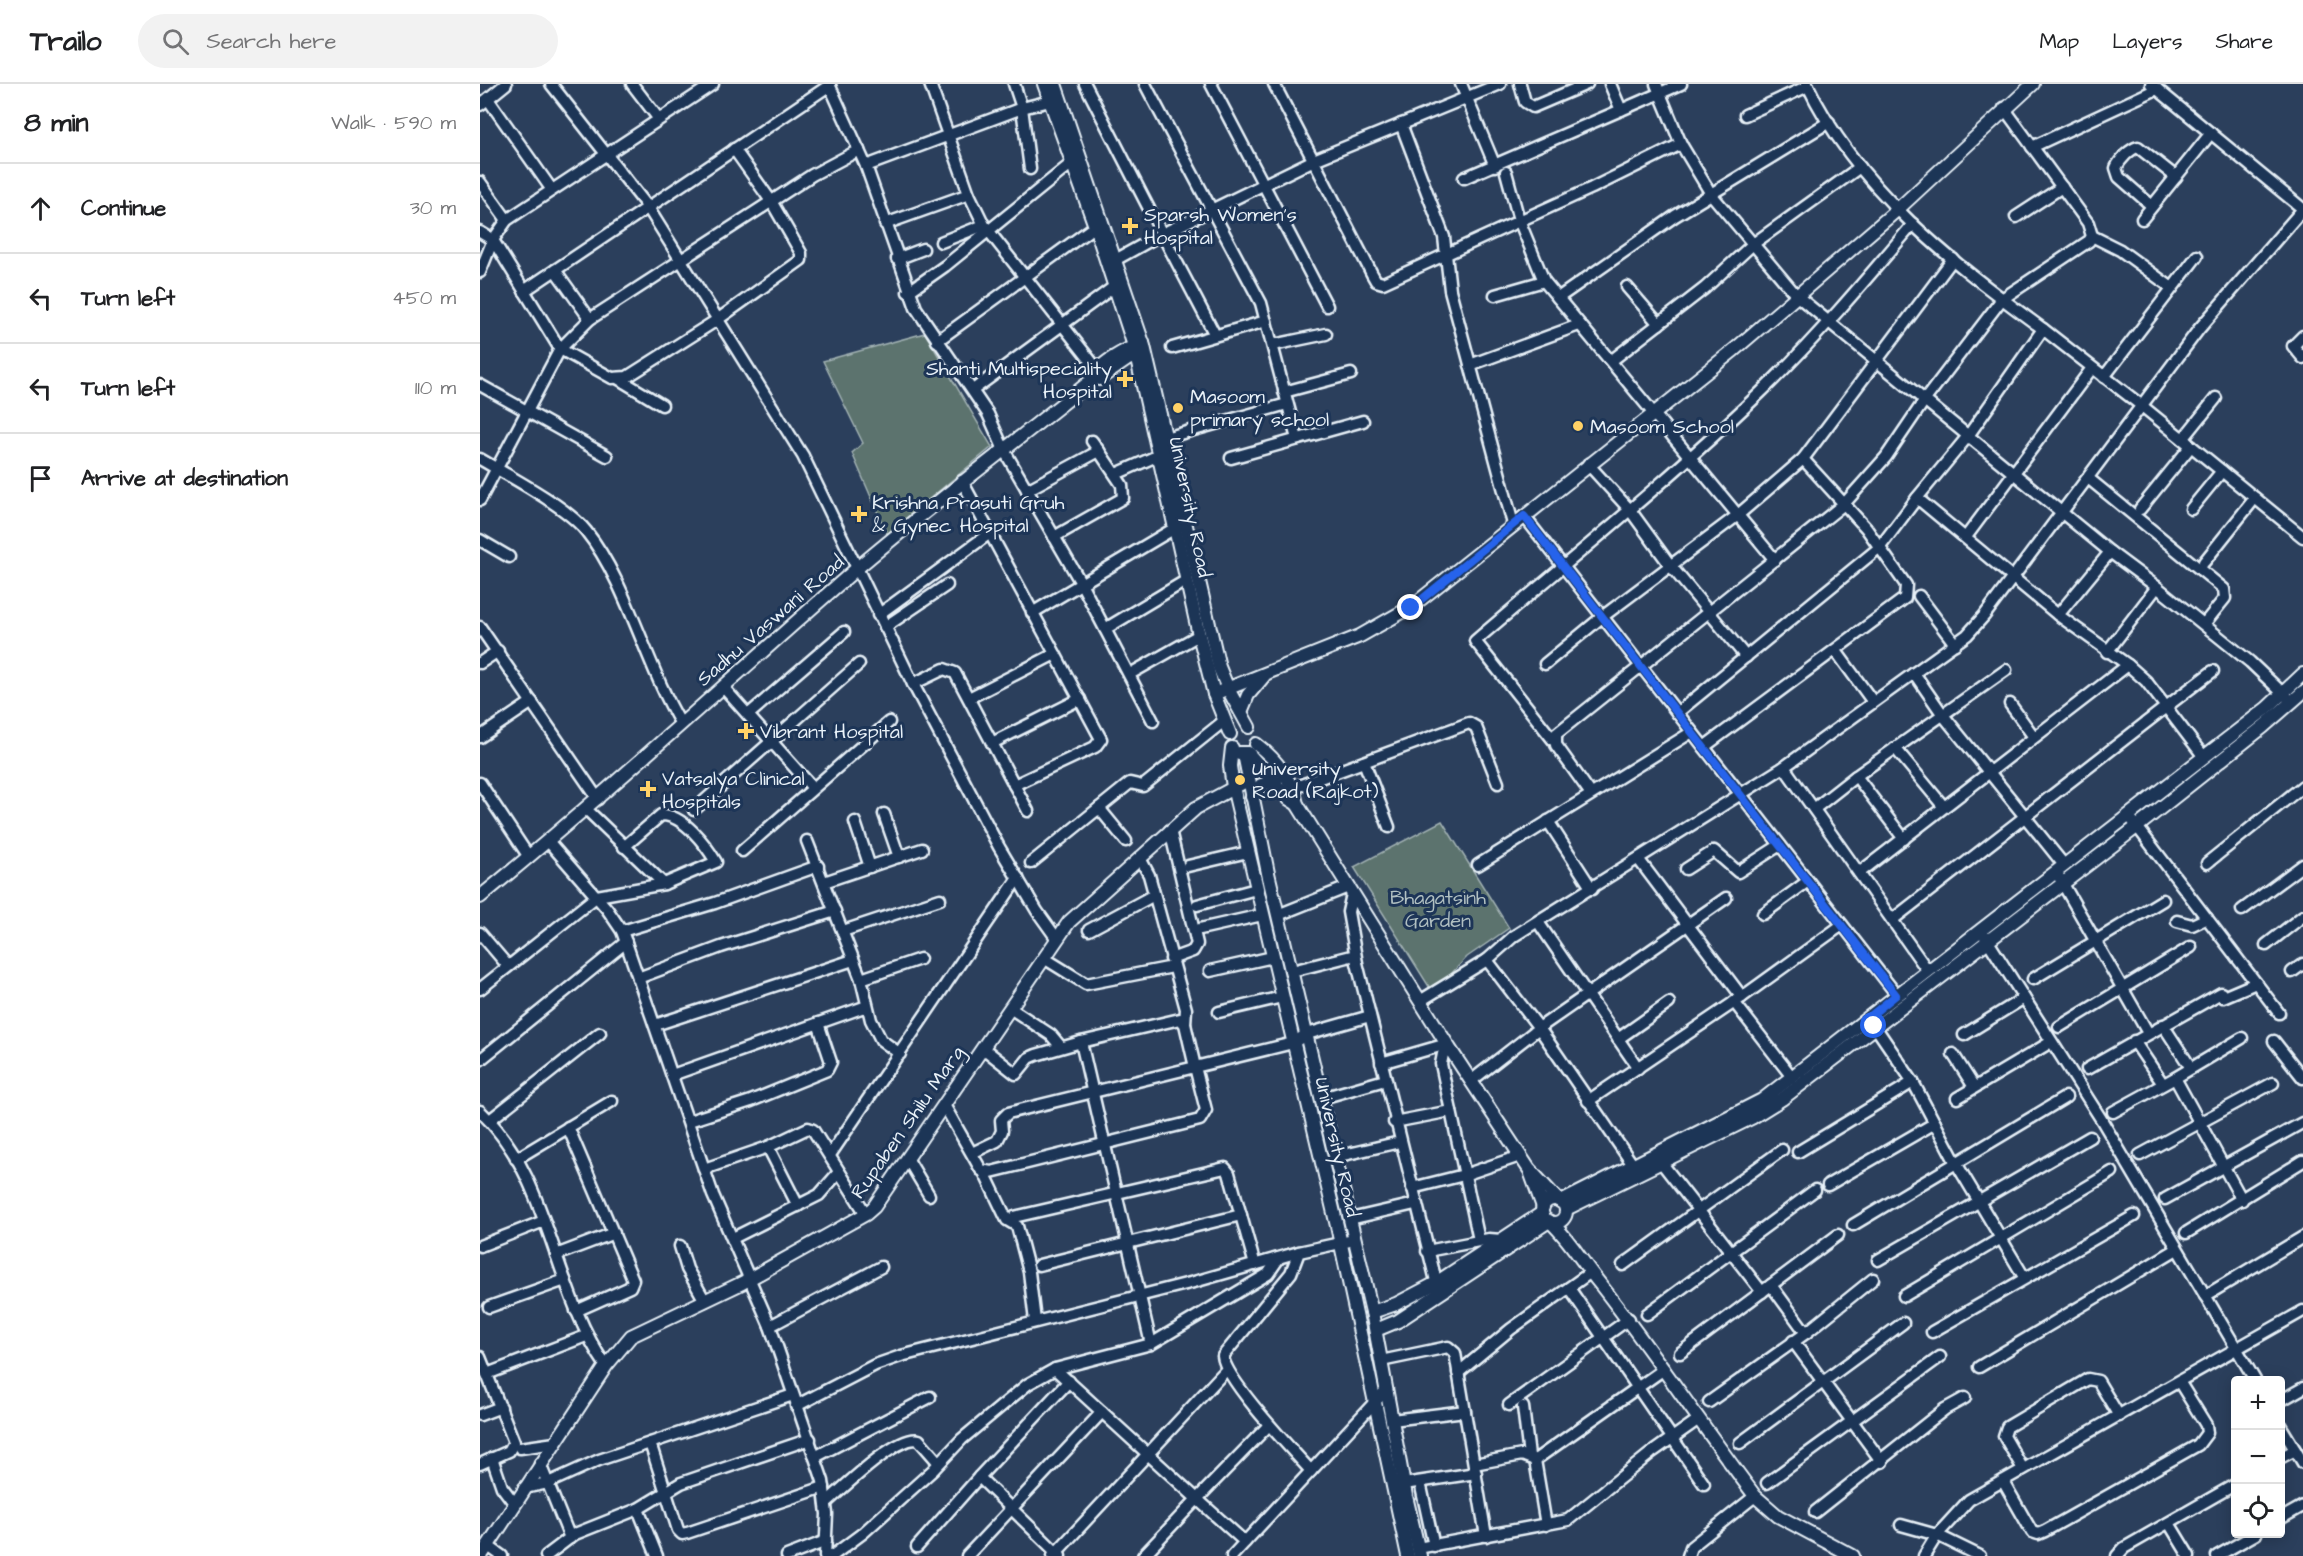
<!DOCTYPE html>
<meta charset="utf-8">
<style>
:root{--surface:#fff;--page:#f2f2f2;--text:#202124;--muted:#757577;--line:#e0e0e0}
body{margin:0;font-family:"Architects Daughter",sans-serif;background:var(--page);color:var(--text)}
.controls{position:absolute;right:18px;bottom:18px;display:grid;overflow:hidden;border-radius:6px;box-shadow:0 3px 15px #0003}
.controls button{width:54px;height:54px;display:grid;place-items:center;padding:0;border:0;border-bottom:2px solid var(--line);background:var(--surface);color:var(--text);font:30px sans-serif}
.stop{position:absolute;width:18px;height:18px;margin:-14px;border:4px solid #2563eb;border-radius:50%;background:#fff}
.stop.end{background:#2563eb;border-color:#fff;box-shadow:0 2px 6px #0008}
.list{margin:0;padding:0;list-style:none}
h2{display:flex;justify-content:space-between;align-items:center;height:78px;margin:0;padding:0 24px;font-size:26px}
h2 small{font-size:20px;font-weight:400;color:var(--muted)}
.list li{display:grid;grid-template-columns:39px 1fr auto;gap:18px;align-items:center;box-sizing:border-box;height:90px;padding:0 24px;border-top:2px solid var(--line)}
.list b{display:block;font-size:22px;white-space:nowrap}
.list em{font-size:20px;font-style:normal;color:var(--muted)}
.icon{flex:none;width:33px;height:33px;fill:none;stroke:currentColor;stroke-width:2;stroke-linecap:round;stroke-linejoin:round}
.map{position:relative;flex:none;width:1823px;height:1472px;overflow:hidden}
header{display:flex;align-items:center;gap:36px;box-sizing:border-box;height:84px;padding:0 30px;background:var(--surface);border-bottom:2px solid var(--line)}
header strong{font-size:28px}
nav{display:flex;gap:33px;margin-inline-start:auto;font-size:21px}
.search{width:420px;height:54px;background:var(--page);display:flex;align-items:center;gap:15px;box-sizing:border-box;padding:0 21px;border-radius:33px;color:var(--muted);font-size:22px}
main{display:flex}
aside{flex:1;background:var(--surface)}
.map>svg:first-child{display:block}
.green{fill:#5c736e;stroke:#a2b2b3;stroke-width:1.5}
.lines{fill:none;stroke-linecap:round;stroke-linejoin:round}
.minor-casing{stroke:#e8f1f8;stroke-width:15}
.tertiary-casing{stroke:#e8f1f8;stroke-width:16}
.minor{stroke:#1d3557;stroke-width:10}
.tertiary{stroke:#1d3557;stroke-width:12}
.route{stroke:#2563eb;stroke-width:8}
.poi-dot{fill:#ffd166;stroke:#1d3557;stroke-width:2}
.labels{text-anchor:middle;stroke-width:6;stroke-linejoin:round;paint-order:stroke}
.poi-label{font-size:20px;fill:#e8f1f8;stroke:#1d3557;text-anchor:start}
.street-label{font-size:20px;fill:#e8f1f8;stroke:#1d3557}
.park-label{font-size:20px;fill:#b0bfc1;stroke:#1d3557}
</style>
<header>
<strong>Trailo</strong>
<div class="search"><svg class="icon" aria-label="search" viewBox="0 0 24 24"><circle cx="10" cy="10" r="6"/><path d="M15 15l6 6"/></svg>Search here</div>
<nav><a>Map</a><a>Layers</a><a>Share</a></nav>
</header>
<main>
<aside>
<h2>8 min<small>Walk · 590 m</small></h2>
<ul class="list">
<li><svg class="icon" aria-label="ahead" viewBox="0 0 24 24"><path d="M12 20V5M6 11l6-6 6 6"/></svg><div><b>Continue</b></div><em>30 m</em></li>
<li><svg class="icon" aria-label="left" viewBox="0 0 24 24"><path d="M17 20v-9H6M10 6l-5 5 5 5"/></svg><div><b>Turn left</b></div><em>450 m</em></li>
<li><svg class="icon" aria-label="left" viewBox="0 0 24 24"><path d="M17 20v-9H6M10 6l-5 5 5 5"/></svg><div><b>Turn left</b></div><em>110 m</em></li>
<li><svg class="icon" aria-label="arrive" viewBox="0 0 24 24"><path d="M6 21V4h12l-3 4 3 4H6"/></svg><div><b>Arrive at destination</b></div></li>
</ul>
</aside>
<div class="map">
<svg width="1823" height="1472" viewBox="0 0 1823 1472">
<rect width="100%" height="100%" fill="#2b3f5c"/>
<filter id="ink" filterUnits="userSpaceOnUse"><feTurbulence type="fractalNoise" baseFrequency=".0167" numOctaves="2"/><feDisplacementMap in="SourceGraphic" scale="12" xChannelSelector="R" yChannelSelector="G"/><feConvolveMatrix kernelMatrix="1 2 1 2 8 2 1 2 1" color-interpolation-filters="sRGB"/></filter>
<g filter="url(#ink)">
<g class="green">
<path d="M445,249L512,363L407,450L372,369L383,359L343,277Z"/>
<path d="M962,737L1029,844L987,873L953,909L874,783Z"/>
</g>
<g class="lines">
<g class="minor-casing">
<g id="minor">
<path d="M71,0L167,122L323,372L433,600L519,763L557,827L577,855"/>
<path d="M152,0L178,34"/>
<path d="M349,0L386,82L436,224L508,330L524,366L601,499L673,637"/>
<path d="M450,0L489,110L504,141L618,286"/>
<path d="M534,0L542,24L550,85"/>
<path d="M605,0L682,150L834,76L1020,0"/>
<path d="M665,0L781,219L817,355"/>
<path d="M731,0L847,222"/>
<path d="M794,0L892,190L896,197L903,199L1112,104L1201,60L1176,0"/>
<path d="M981,0L1015,82"/>
<path d="M1040,0L1045,18L1053,23L1107,0"/>
<path d="M1327,0C1377,105 1471,178 1563,245"/>
<path d="M8,15L72,106"/>
<path d="M0,21L26,0"/>
<path d="M1141,26L1201,0"/>
<path d="M1265,31L1328,2"/>
<path d="M921,40L964,153L970,206L1033,440"/>
<path d="M1201,60L1231,110L1316,211L1630,468L1677,503L1627,568"/>
<path d="M1552,63L1677,5"/>
<path d="M386,82L542,24L570,17"/>
<path d="M1026,88L1039,136L1064,197L1295,476"/>
<path d="M984,94L1141,26L1130,0"/>
<path d="M0,98L27,136"/>
<path d="M1672,122L1639,93L1636,84C1640,75 1650,65 1658,63L1696,93"/>
<path d="M1536,133L1582,103"/>
<path d="M1662,135L1731,49"/>
<path d="M405,140L489,110"/>
<path d="M0,148L13,156L80,265L132,294L147,293L237,236L321,176V169L291,117L254,65"/>
<path d="M1612,152L1640,166L1692,204"/>
<path d="M461,158L504,141"/>
<path d="M417,175L443,165"/>
<path d="M637,175L682,150L735,251"/>
<path d="M75,186L110,235"/>
<path d="M0,188L13,156L27,136L233,0"/>
<path d="M1147,203L1179,240"/>
<path d="M44,207L350,1"/>
<path d="M428,208L465,182L592,79"/>
<path d="M1015,211L1064,197"/>
<path d="M1078,214L1195,132L1349,38"/>
<path d="M1823,252L1813,262L1823,274"/>
<path d="M457,257L615,142"/>
<path d="M793,261L846,250"/>
<path d="M692,264L786,237"/>
<path d="M1131,277L1225,204L1273,160L1380,83"/>
<path d="M990,281L1099,241"/>
<path d="M1624,293L1717,172"/>
<path d="M139,295L182,321"/>
<path d="M0,301L127,372"/>
<path d="M493,306L635,202"/>
<path d="M804,308L871,290"/>
<path d="M685,354L807,320"/>
<path d="M1703,355L1736,314"/>
<path d="M751,374L883,337"/>
<path d="M0,375C29,392 86,422 106,447C147,498 166,582 201,640"/>
<path d="M1108,380L1150,426L1190,481L1266,573"/>
<path d="M636,390L679,371"/>
<path d="M1608,394L1744,505L1745,514L1724,540"/>
<path d="M482,397L621,655L615,663L534,701"/>
<path d="M547,406L619,367L612,357"/>
<path d="M1437,414L1488,352L1563,245L1662,322L1823,453"/>
<path d="M0,416L80,265L110,235L332,91L379,66"/>
<path d="M1660,425L1711,362"/>
<path d="M1711,425L1742,387"/>
<path d="M1044,432L1417,911"/>
<path d="M574,453L643,414L642,401L619,367"/>
<path d="M1486,453L1612,284"/>
<path d="M0,456L29,473"/>
<path d="M1724,478L1775,414"/>
<path d="M1677,503L1770,578L1812,618"/>
<path d="M1439,512L1475,560"/>
<path d="M552,529L695,444"/>
<path d="M398,531L510,449"/>
<path d="M1578,531L1630,468"/>
<path d="M0,543L118,715"/>
<path d="M405,543L467,501"/>
<path d="M625,545L707,496"/>
<path d="M1356,567L1393,618"/>
<path d="M0,579L18,567"/>
<path d="M1065,580L1122,533L1258,431L1323,375L1473,175"/>
<path d="M1648,581L1666,597L1686,623L1733,587"/>
<path d="M650,590L719,551"/>
<path d="M433,600L464,585L475,589L548,727"/>
<path d="M243,603L332,703"/>
<path d="M489,614L575,570"/>
<path d="M1530,620L1554,653"/>
<path d="M1197,629L1400,463L1437,414L1578,531L1648,581L1379,789"/>
<path d="M268,631L364,548"/>
<path d="M0,653L52,618"/>
<path d="M1074,657L995,557C1091,475 1189,396 1280,309C1335,256 1384,198 1433,140"/>
<path d="M512,659L600,615"/>
<path d="M1224,663L1425,514L1426,501L1386,444L1323,375"/>
<path d="M1415,664L1464,723"/>
<path d="M884,678L909,743"/>
<path d="M1304,683L1448,887"/>
<path d="M1376,692L1424,755"/>
<path d="M0,699L49,773"/>
<path d="M813,704L989,639L996,643L1018,699"/>
<path d="M1111,710L1076,661V650L1364,420L1406,373L1444,317L1522,215L1609,157L1612,152L1608,139L1524,24"/>
<path d="M619,724L646,757"/>
<path d="M106,725L184,800"/>
<path d="M1334,725L1376,692L1526,586"/>
<path d="M214,726L379,580"/>
<path d="M404,730L419,773"/>
<path d="M1652,736L1799,929"/>
<path d="M1068,737L1112,805"/>
<path d="M375,738L390,783"/>
<path d="M690,746L717,860L713,867L691,875"/>
<path d="M68,757L127,825L142,847L233,1111L290,1242L343,1397L347,1430L345,1472"/>
<path d="M327,757L381,895L391,936L401,956L420,970"/>
<path d="M262,767L409,638"/>
<path d="M660,774L669,791L706,925L705,940"/>
<path d="M1159,776L1262,913"/>
<path d="M551,779L650,699L663,702L744,637"/>
<path d="M1727,779L1823,702"/>
<path d="M998,781L1212,648"/>
<path d="M1584,781L1463,631L1434,589L1487,551L1504,532L1719,245L1823,125L1671,0"/>
<path d="M708,782L768,768"/>
<path d="M1206,785L1234,767L1258,788L1300,761"/>
<path d="M1579,793L1668,949"/>
<path d="M344,798L442,765"/>
<path d="M872,810L868,828L877,879L958,1205"/>
<path d="M717,821L776,805"/>
<path d="M1762,826L1823,781"/>
<path d="M1283,830L1328,797"/>
<path d="M798,831L868,803"/>
<path d="M1412,836L1686,623L1724,673"/>
<path d="M1697,837L1712,841L1727,834"/>
<path d="M1058,838L1158,984"/>
<path d="M720,845L782,831"/>
<path d="M609,846L674,811"/>
<path d="M142,847L235,819L338,782"/>
<path d="M363,847L460,815"/>
<path d="M0,849L28,882"/>
<path d="M1504,851L1621,1035L1775,1296"/>
<path d="M1786,861L1823,832"/>
<path d="M564,874L606,900L693,883"/>
<path d="M730,887L793,873"/>
<path d="M812,887L875,871"/>
<path d="M1812,888L1823,880"/>
<path d="M158,894L241,863L355,827"/>
<path d="M381,895L440,875"/>
<path d="M1553,895L1683,816"/>
<path d="M0,905L117,812L184,800L236,778C226,761 203,730 181,731L144,763"/>
<path d="M1743,913L1776,899"/>
<path d="M940,917L1007,876"/>
<path d="M1254,918L1312,993"/>
<path d="M530,924L571,951L581,963"/>
<path d="M739,928L802,913"/>
<path d="M1392,938L1433,998L1476,1079L1544,1193"/>
<path d="M175,941L373,876"/>
<path d="M1683,941L1711,984"/>
<path d="M1579,943L1711,863"/>
<path d="M1484,951L1544,914"/>
<path d="M1138,955L1189,919"/>
<path d="M1654,957L1683,1000"/>
<path d="M1794,957L1823,994"/>
<path d="M503,964L536,990L549,974L556,971L601,958"/>
<path d="M970,965L963,970L961,980L971,1027"/>
<path d="M1473,970L1494,1003"/>
<path d="M0,976L146,858"/>
<path d="M901,979L967,960"/>
<path d="M1607,985L1741,909"/>
<path d="M192,991L387,922"/>
<path d="M1695,994L1762,954"/>
<path d="M991,997L1059,944L1246,814"/>
<path d="M842,1014L905,996"/>
<path d="M1477,1014L1571,958"/>
<path d="M1108,1017L1262,913L1362,841"/>
<path d="M464,1021L501,1086L511,1088L720,1036L726,1026L715,983L528,1029L521,1036L522,1047L517,1057L492,1069"/>
<path d="M0,1027C71,1094 72,1205 126,1282"/>
<path d="M1633,1028L1695,994L1762,1116"/>
<path d="M10,1036L120,949"/>
<path d="M209,1037L271,1017L347,986L351,978L338,939"/>
<path d="M914,1038L971,1027L999,1156"/>
<path d="M88,1043L153,1196L150,1203L96,1227"/>
<path d="M288,1063L318,1122"/>
<path d="M1318,1068L1433,998"/>
<path d="M350,1071L538,794"/>
<path d="M1660,1071L1793,999"/>
<path d="M855,1073L920,1058"/>
<path d="M1177,1073L1282,1208"/>
<path d="M427,1074L449,1111"/>
<path d="M36,1075L132,1017"/>
<path d="M1153,1081L1059,944L1007,876L1034,852L1304,683L1434,589"/>
<path d="M224,1085L288,1063L328,1044L333,1046L386,1130"/>
<path d="M504,1088L527,1136L537,1142L549,1188L555,1237"/>
<path d="M1348,1101L1455,1039"/>
<path d="M932,1104L984,1091L1040,1072"/>
<path d="M1685,1115L1822,1039"/>
<path d="M534,1133L745,1084L749,1089L775,1181"/>
<path d="M870,1135L935,1120"/>
<path d="M1373,1141L1586,1013"/>
<path d="M1706,1149L1823,1077"/>
<path d="M253,1154L339,1111L359,1088"/>
<path d="M0,1162L64,1137"/>
<path d="M200,1162L207,1185L225,1217"/>
<path d="M947,1167L1009,1155L1021,1156"/>
<path d="M76,1171L134,1149"/>
<path d="M1398,1176L1610,1053"/>
<path d="M559,1181L761,1131"/>
<path d="M1143,1181L1302,1066"/>
<path d="M1291,1201L1326,1249"/>
<path d="M1089,1204L1224,1400"/>
<path d="M1424,1212L1632,1088"/>
<path d="M1725,1212L1823,1153"/>
<path d="M9,1223L85,1196"/>
<path d="M1167,1230L1335,1106"/>
<path d="M290,1242L401,1183"/>
<path d="M1452,1248L1654,1132"/>
<path d="M1313,1257L1402,1378"/>
<path d="M671,1260L601,958L700,935L705,940L715,983L813,959L827,950L890,932"/>
<path d="M1200,1269L1358,1151"/>
<path d="M0,1273L34,1358L29,1367L0,1380"/>
<path d="M901,1277L968,1263L975,1269L1006,1452"/>
<path d="M1499,1283L1697,1165"/>
<path d="M575,1285L717,1415L789,1341"/>
<path d="M978,1289L1031,1245L1111,1188"/>
<path d="M7,1290L106,1252"/>
<path d="M313,1311L170,1359L198,1446L202,1450L207,1449L344,1403"/>
<path d="M1800,1317L1823,1304"/>
<path d="M1229,1318L1326,1249L1393,1195"/>
<path d="M1029,1321L1149,1235"/>
<path d="M316,1322L395,1281L421,1272L714,1198L819,1168"/>
<path d="M1043,1323L1049,1372"/>
<path d="M0,1331L21,1323"/>
<path d="M912,1336L985,1327"/>
<path d="M1800,1341L1823,1379"/>
<path d="M1260,1359L1423,1239"/>
<path d="M40,1364L75,1359"/>
<path d="M335,1373L450,1313"/>
<path d="M12,1374L22,1403L34,1419"/>
<path d="M1800,1374L1815,1366"/>
<path d="M60,1380L90,1454"/>
<path d="M994,1380L1042,1371L1055,1376"/>
<path d="M1543,1385L1524,1352L1527,1343L1608,1295L1618,1297L1639,1332"/>
<path d="M831,1387C813,1367 745,1296 743,1272L811,1189L819,1168L874,1156"/>
<path d="M499,1393L580,1472"/>
<path d="M1523,1397L1552,1448L1558,1450L1565,1447L1718,1361L1727,1349L1726,1341L1700,1299"/>
<path d="M940,1398L954,1462"/>
<path d="M1287,1399L1460,1273"/>
<path d="M924,1400L996,1389"/>
<path d="M44,1404L68,1399L119,1376L170,1359"/>
<path d="M346,1419C362,1405 419,1349 439,1356L459,1379"/>
<path d="M158,1425L177,1472"/>
<path d="M1335,1428L1465,1325L1485,1314"/>
<path d="M1800,1435L1823,1422"/>
<path d="M1689,1439L1709,1472"/>
<path d="M1066,1441L1055,1376L1184,1285"/>
<path d="M1421,1441L1457,1451L1500,1472"/>
<path d="M8,1462L22,1472"/>
<path d="M437,1463L499,1393L589,1297"/>
<path d="M938,1464L1088,1436L1171,1369L1219,1335"/>
<path d="M66,1472L95,1450L158,1425L201,1399L330,1355"/>
<path d="M307,1472L346,1457"/>
<path d="M352,1472L383,1449L453,1386L482,1355L548,1300L575,1285L671,1260L788,1190L799,1174"/>
<path d="M487,1472L622,1328"/>
<path d="M573,1472L747,1285"/>
<path d="M663,1472L717,1415L765,1458"/>
<path d="M752,1472L906,1306"/>
<path d="M1208,1472L1211,1463L1275,1412"/>
<path d="M1444,1472L1457,1451L1489,1416L1823,1227"/>
<path d="M1637,1472L1644,1464L1756,1400"/>
<path d="M1737,1472L1776,1450"/>
</g>
</g>
<g class="tertiary-casing">
<g id="tertiary">
<path d="M564,0L615,142L654,262L719,551L734,610L750,650"/>
<path d="M575,0L664,262L739,583L748,605L769,643"/>
<path d="M619,295L648,275L663,270"/>
<path d="M734,610L880,552L931,523L1254,266L1417,126L1553,0"/>
<path d="M761,628L768,611L784,592"/>
<path d="M776,660C795,674 813,697 817,720L970,965L1049,1085L1078,1116"/>
<path d="M752,664L750,682L753,703L857,1142L928,1472"/>
<path d="M759,669H768L809,715L817,720"/>
<path d="M764,670L788,789L892,1228L926,1412L940,1472"/>
<path d="M772,713L781,701L796,697"/>
<path d="M0,813C129,708 250,595 375,486C452,420 533,360 612,296C616,280 649,264 663,259"/>
<path d="M1051,1090L1063,1123"/>
<circle cx="1074" cy="1127" r="12"/>
<path d="M1081,1118L1282,1016L1787,624L1823,590"/>
<path d="M1086,1125L1273,1033L1302,1015L1658,742L1783,643L1823,608"/>
<path d="M1072,1139C1093,1160 1102,1178 1120,1200C1174,1269 1222,1342 1275,1412L1298,1432L1373,1472"/>
<path d="M892,1228L916,1220L956,1199L1062,1129"/>
<path d="M896,1246L918,1237L1069,1137"/>
<path d="M1,1472L126,1282L151,1252L262,1199L386,1130L394,1123L589,838L716,724L768,696"/>
</g>
</g>
<use href="#minor" class="minor"/>
<use href="#tertiary" class="tertiary"/>
</g>
</g>
<g class="lines" filter="url(#ink)">
<path class="route" d="M931,524L1044,432L1416,911L1389,933L1394,942"/>
</g>
<g class="poi-dot">
<path d="M647 133h6v6h6v6h-6v6h-6v-6h-6v-6h6z"/>
<path d="M642 286h6v6h6v6h-6v6h-6v-6h-6v-6h6z"/>
<circle cx="698" cy="324" r="6"/>
<circle cx="1098" cy="342" r="6"/>
<path d="M376 421h6v6h6v6h-6v6h-6v-6h-6v-6h6z"/>
<path d="M263 638h6v6h6v6h-6v6h-6v-6h-6v-6h6z"/>
<circle cx="760" cy="696" r="6"/>
<path d="M165 696h6v6h6v6h-6v6h-6v-6h-6v-6h6z"/>
</g>
<g class="labels">
<g class="poi-label">
<text x="664" y="137">Sparsh Women's<tspan x="664" dy="23">Hospital</tspan></text>
<text x="632" y="291" text-anchor="end">Shanti Multispeciality<tspan x="632" dy="23">Hospital</tspan></text>
<text x="710" y="319">Masoom<tspan x="710" dy="23">primary school</tspan></text>
<text x="1110" y="349">Masoom School</text>
<text x="392" y="425">Krishna Prasuti Gruh<tspan x="392" dy="23">&amp; Gynec Hospital</tspan></text>
<text x="280" y="654">Vibrant Hospital</text>
<text x="772" y="691">University<tspan x="772" dy="23">Road (Rajkot)</tspan></text>
<text x="182" y="701">Vatsalya Clinical<tspan x="182" dy="23">Hospitals</tspan></text>
</g>
<g class="street-label">
<text transform="translate(711 423) rotate(78)" y="7">University Road</text>
<text transform="translate(290 536) rotate(-41)" y="7">Sadhu Vaswani Road</text>
<text transform="translate(427 1038) rotate(-55)" y="7">Rupaben Shilu Marg</text>
<text transform="translate(858 1063) rotate(77)" y="7">University Road</text>
</g>
<g class="park-label">
<text x="958" y="820">Bhagatsinh<tspan x="958" dy="23">Garden</tspan></text>
</g>
</g>
</svg>
<div class="controls">
<button>+</button>
<button>−</button>
<button><svg class="icon" aria-label="locate" viewBox="0 0 24 24"><circle cx="12" cy="12" r="6"/><path d="M12 2v4M12 18v4M2 12h4M18 12h4"/></svg></button>
</div>
<div class="stop" style="left:1394px;top:942px"></div>
<div class="stop end" style="left:931px;top:524px"></div>
</div>
</main>
